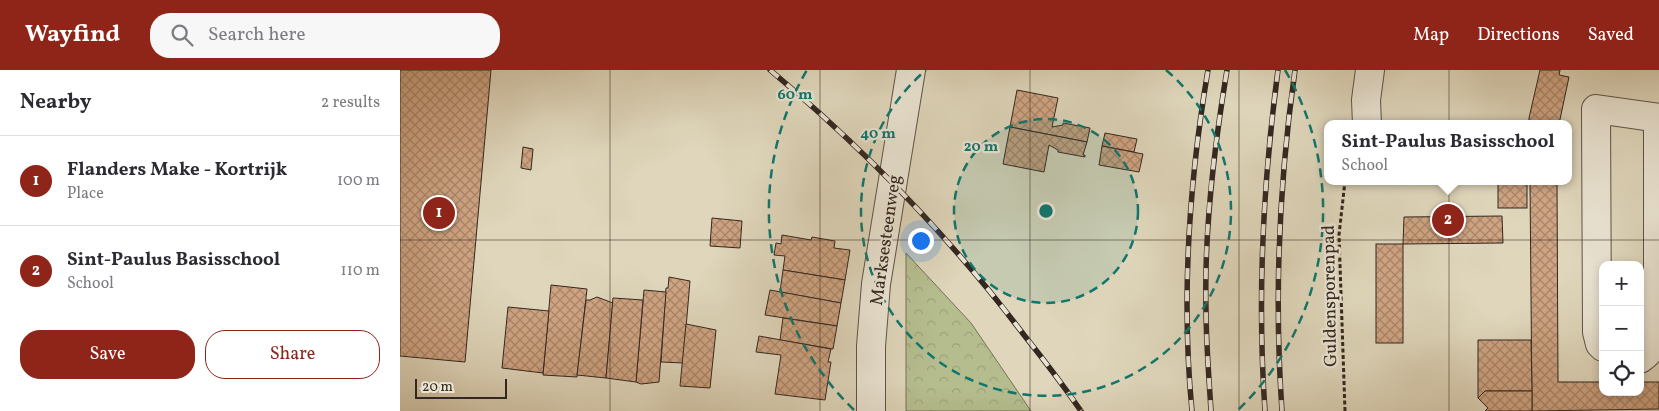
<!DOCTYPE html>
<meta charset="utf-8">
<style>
:root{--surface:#fff;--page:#f7f7f7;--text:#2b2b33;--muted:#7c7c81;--line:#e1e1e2;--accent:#8f2418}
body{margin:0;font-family:Vollkorn,serif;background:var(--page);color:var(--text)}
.controls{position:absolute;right:15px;bottom:15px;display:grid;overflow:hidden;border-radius:10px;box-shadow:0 2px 8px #0003}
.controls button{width:45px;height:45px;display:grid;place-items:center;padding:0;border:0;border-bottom:1px solid var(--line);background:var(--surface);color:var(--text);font:25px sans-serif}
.scale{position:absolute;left:15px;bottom:12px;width:92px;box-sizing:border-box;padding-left:5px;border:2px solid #332721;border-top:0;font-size:14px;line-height:18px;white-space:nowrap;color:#332721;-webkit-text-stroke:4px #eae4d3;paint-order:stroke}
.you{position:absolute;left:520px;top:170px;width:18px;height:18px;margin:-12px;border:4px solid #fff;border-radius:50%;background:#1a73e8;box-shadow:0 0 0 8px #1a73e833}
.badge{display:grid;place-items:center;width:32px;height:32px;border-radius:50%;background:var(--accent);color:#fff;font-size:16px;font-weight:700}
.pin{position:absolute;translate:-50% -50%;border:2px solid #fff;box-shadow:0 1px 5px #0006}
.popup{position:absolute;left:924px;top:50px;width:248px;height:65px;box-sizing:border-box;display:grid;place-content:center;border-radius:10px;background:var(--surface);filter:drop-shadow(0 1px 4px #0005);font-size:16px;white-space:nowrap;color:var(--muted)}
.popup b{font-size:19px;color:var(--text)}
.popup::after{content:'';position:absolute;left:50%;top:100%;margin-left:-10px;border:10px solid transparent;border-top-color:var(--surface)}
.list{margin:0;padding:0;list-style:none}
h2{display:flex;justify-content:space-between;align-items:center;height:65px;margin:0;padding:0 20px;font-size:21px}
h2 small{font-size:16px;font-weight:400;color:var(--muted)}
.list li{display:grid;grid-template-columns:32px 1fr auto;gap:15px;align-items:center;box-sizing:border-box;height:90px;padding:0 20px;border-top:1px solid var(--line)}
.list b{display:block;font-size:19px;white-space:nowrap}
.list p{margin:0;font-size:16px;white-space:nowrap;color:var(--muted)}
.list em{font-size:16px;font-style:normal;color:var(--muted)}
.actions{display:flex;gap:10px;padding:15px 20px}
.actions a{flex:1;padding:11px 0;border:1px solid var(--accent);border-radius:20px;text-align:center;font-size:18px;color:var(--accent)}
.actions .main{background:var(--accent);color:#fff}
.icon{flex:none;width:28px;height:28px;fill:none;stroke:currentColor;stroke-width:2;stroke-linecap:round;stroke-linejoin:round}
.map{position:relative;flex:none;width:1259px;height:341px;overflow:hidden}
header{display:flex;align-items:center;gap:30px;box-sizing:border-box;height:70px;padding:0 25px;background:var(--accent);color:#fff}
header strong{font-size:24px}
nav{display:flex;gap:28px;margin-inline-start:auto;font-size:18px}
.search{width:350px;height:45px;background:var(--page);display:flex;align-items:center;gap:12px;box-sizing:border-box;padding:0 18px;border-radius:20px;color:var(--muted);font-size:19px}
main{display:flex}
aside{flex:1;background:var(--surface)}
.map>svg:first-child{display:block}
.forest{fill:url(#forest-crowns);stroke:#747258}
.building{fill:url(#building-cross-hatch);stroke:#332721}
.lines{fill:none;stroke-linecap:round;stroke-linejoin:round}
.minor-casing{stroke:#5e5348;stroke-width:30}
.path{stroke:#332721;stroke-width:3;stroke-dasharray:4 2.5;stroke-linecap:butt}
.minor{stroke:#eae4d3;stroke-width:28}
.rail-casing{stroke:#332721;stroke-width:5.5}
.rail{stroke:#eae4d3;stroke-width:4;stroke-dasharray:11;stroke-linecap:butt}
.grid{fill:none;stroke:#332721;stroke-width:1;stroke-opacity:0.55}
.ring{fill:none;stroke:#0f766e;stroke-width:2.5;stroke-dasharray:9 6}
.labels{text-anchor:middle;stroke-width:4.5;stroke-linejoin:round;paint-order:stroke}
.street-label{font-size:18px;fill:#332721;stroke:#eae4d3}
.centre{fill:#0f766e;stroke:#eae4d3;stroke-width:2.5}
.ring-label{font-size:15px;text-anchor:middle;font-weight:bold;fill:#0f766e;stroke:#eae4d3;stroke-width:4.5;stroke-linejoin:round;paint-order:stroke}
</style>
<header>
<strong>Wayfind</strong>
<div class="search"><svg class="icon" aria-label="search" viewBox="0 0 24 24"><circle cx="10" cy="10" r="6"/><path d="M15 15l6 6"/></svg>Search here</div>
<nav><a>Map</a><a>Directions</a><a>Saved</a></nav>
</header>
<main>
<aside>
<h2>Nearby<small>2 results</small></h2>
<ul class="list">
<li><span class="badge">1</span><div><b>Flanders Make - Kortrijk</b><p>Place</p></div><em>100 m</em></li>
<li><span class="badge">2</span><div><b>Sint-Paulus Basisschool</b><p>School</p></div><em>110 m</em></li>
</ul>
<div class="actions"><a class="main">Save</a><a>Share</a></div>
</aside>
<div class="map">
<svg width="1259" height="341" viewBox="0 0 1259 341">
<defs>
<pattern id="forest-crowns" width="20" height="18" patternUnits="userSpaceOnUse" patternTransform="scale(1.25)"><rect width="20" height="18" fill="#b5bd8e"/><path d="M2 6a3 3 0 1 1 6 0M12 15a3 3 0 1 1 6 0" fill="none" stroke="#9ca27a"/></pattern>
<pattern id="building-cross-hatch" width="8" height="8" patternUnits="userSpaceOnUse" patternTransform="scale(1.25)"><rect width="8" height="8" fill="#cfa482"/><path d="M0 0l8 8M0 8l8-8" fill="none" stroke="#a9866a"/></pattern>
</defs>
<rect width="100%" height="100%" fill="#dfd6bb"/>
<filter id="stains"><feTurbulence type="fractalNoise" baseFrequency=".004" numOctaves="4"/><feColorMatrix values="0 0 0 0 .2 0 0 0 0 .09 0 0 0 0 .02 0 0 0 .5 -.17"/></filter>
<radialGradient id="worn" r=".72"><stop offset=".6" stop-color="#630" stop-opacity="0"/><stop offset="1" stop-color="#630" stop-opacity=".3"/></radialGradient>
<path class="forest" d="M506,183L571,253L631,341H506Z"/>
<g class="building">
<path d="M0,0H91L65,292L0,286Z"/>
<path d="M1140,0H1160L1159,5L1169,7L1159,54H1129V48Z"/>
<path d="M617,20L658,28L652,57L663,55V53L690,58L687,72L610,57Z"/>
<path d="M610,57L687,72L683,85H685V87L658,82V80L649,75L644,102L603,94Z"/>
<path d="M705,63L737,69L734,82L702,76Z"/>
<path d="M702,76L743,84L739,102L699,95Z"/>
<path d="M123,77L133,79L131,100L121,98Z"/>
<rect x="1098" y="111" width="29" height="27"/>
<path d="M1130,111H1157L1158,312H1203V322H1240V312H1259V339L1132,341Z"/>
<path d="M1102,146L1103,173L1003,174L1004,147Z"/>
<path d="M312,148L342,151L340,178L310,176Z"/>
<path d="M382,165L411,170L412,167L435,171L434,178L450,180L445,210L383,200L385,186L374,185L376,173L381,174Z"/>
<rect x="976" y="174" width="27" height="99"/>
<path d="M383,200L445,210L441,233L380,222Z"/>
<path d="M269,207L290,211L283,293L261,292L266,218H268Z"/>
<path d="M151,215L187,219L177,307L143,305Z"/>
<path d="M244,220L266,222L259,312L241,314L236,312Z"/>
<path d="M370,220L441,233L437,256L365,245Z"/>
<path d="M197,227L213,233L206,308L177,305L186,230H190Z"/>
<path d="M213,228L243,230L236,312L206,308Z"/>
<path d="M108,237L149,241L143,303L102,298Z"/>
<path d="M383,248L437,256L433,279L380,270Z"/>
<path d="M286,254L316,260L310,318L280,316Z"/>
<path d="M359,266L431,279L428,292H431L425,330L375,324L381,285L356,282Z"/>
<path d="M1078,270H1131L1132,321H1085L1078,328Z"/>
<path d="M1085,321H1132V341H1085L1088,338L1078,328Z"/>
</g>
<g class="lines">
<g class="minor-casing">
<g id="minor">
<path d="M967,54L966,30L970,0"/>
<path d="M1203,277L1200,274L1197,262L1196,39L1259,48"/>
<path d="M1240,289C1251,281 1256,274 1258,261V48"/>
<path d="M471,341V276L476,214L511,0"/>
</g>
</g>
<path class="path" d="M945,341L939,165L945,111"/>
<use href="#minor" class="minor"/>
<g class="rail-casing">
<g id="rail">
<path d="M370,0C464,79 550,167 624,265C644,290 663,315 681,341"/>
<path d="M792,341C781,227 789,112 808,0"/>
<path d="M811,341C809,307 806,273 806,238C804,159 814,78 827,0"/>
<path d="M865,341C857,227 863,113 878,0"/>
<path d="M882,341C874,227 879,113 895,0"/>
</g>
</g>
<use href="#rail" class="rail"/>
</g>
<path class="grid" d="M210,0V341M420,0V341M630,0V341M839,0V341M1049,0V341M0,170H1259"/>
<circle cx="646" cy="141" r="92" fill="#0f766e" fill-opacity=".12"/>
<g class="ring">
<circle cx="646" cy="141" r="92"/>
<path d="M766 0A185 185 0 1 1 526 0"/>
<path d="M454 340A277 277 0 0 1 407 0M885 0A277 277 0 0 1 838 340"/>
</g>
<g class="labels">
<g class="street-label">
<text transform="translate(485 170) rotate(-82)" y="6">Marksesteenweg</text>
<text transform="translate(929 226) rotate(-91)" y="6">Guldensporenpad</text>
</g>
</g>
<circle cx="646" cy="141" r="8" class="centre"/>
<g class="ring-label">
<text x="395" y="29">60 m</text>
<text x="478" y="68">40 m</text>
<text x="581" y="81">20 m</text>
</g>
<rect width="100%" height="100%" filter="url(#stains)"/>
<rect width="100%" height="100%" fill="url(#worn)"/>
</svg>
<div class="controls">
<button>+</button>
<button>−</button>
<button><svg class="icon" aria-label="locate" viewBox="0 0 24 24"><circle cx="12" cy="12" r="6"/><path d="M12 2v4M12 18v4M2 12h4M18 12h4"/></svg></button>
</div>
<div class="scale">20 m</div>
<div class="you"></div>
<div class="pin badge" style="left:39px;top:143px">1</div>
<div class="pin badge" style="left:1048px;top:150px">2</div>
<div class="popup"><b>Sint-Paulus Basisschool</b>School</div>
</div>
</main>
